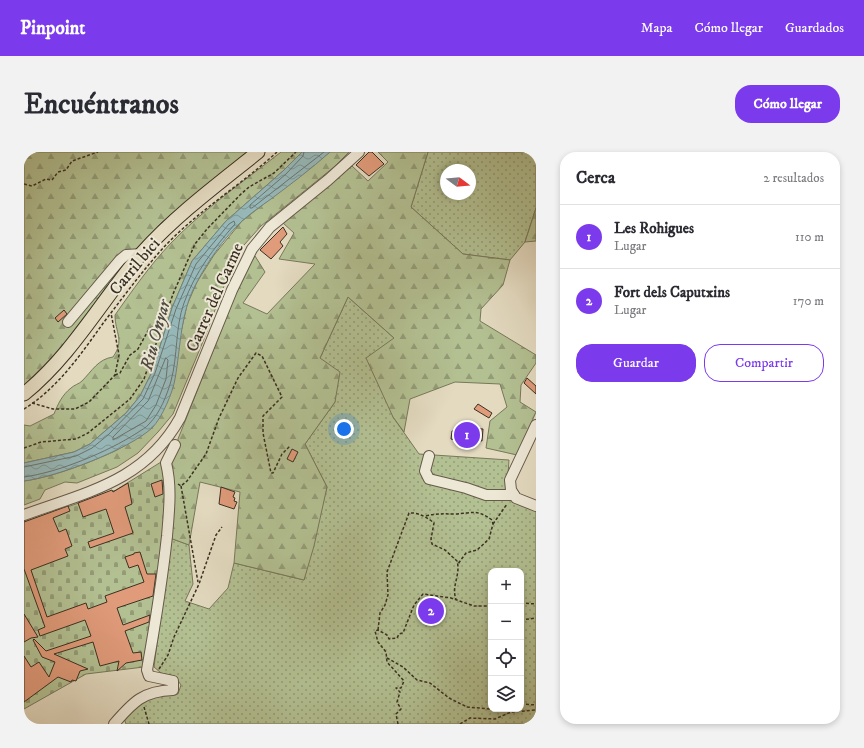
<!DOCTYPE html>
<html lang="es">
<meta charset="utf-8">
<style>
:root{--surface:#fff;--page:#f2f2f3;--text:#2b2b33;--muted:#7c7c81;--line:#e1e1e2;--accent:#7c3aed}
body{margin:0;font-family:"IM FELL DW Pica",serif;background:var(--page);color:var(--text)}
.controls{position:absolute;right:12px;bottom:12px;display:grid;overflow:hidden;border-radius:8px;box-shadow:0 2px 6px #0003}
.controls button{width:36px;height:36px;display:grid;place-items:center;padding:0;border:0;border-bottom:1px solid var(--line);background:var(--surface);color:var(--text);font:20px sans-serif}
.compass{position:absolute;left:416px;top:12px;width:36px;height:36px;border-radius:50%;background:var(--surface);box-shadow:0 2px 6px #0003;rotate:106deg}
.you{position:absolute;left:320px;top:277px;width:14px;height:14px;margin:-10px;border:3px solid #fff;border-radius:50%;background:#1a73e8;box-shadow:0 0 0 6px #1a73e833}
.badge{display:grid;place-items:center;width:26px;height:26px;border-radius:50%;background:var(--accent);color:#fff;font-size:13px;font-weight:700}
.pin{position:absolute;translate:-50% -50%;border:2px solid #fff;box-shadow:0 1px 4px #0006}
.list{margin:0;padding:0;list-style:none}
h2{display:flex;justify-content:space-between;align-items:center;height:52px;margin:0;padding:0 16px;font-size:17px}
h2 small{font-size:13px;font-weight:400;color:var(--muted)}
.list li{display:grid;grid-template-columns:26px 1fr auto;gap:12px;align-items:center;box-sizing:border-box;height:64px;padding:0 16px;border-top:1px solid var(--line)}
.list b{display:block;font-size:15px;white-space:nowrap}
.list p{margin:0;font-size:13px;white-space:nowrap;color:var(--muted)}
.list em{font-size:13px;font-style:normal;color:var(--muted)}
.actions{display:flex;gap:8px;padding:12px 16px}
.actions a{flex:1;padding:9px 0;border:1px solid var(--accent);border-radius:16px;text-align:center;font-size:14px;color:var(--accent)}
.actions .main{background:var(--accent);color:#fff}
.icon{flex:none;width:22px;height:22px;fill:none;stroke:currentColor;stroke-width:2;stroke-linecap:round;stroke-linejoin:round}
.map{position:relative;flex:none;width:512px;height:572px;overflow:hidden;border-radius:16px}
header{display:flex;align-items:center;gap:24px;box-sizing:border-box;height:56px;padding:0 20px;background:var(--accent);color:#fff}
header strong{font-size:19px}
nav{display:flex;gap:22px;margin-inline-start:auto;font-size:14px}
.intro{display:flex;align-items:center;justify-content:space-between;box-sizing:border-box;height:96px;padding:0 24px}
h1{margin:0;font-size:28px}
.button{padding:10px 18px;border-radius:16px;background:var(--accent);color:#fff;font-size:14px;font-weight:700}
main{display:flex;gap:24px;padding:0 24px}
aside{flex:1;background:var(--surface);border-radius:16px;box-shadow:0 2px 6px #0003}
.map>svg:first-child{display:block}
.grass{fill:url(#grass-dots);stroke:#78785a;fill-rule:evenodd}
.forest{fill:url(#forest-firs);stroke:#78785a}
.cemetery{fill:url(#cemetery-stones);stroke:#78785a}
.water{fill:url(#water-waves);stroke:#73827d}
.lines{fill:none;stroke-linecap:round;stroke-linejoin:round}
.shore{stroke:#6a746e;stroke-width:1}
.building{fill:#e09b7a;stroke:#3c3022}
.minor-casing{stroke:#665a4a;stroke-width:12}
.major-casing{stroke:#3c3022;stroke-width:15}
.path{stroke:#3c3022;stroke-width:1.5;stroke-dasharray:3 2;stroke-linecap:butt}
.minor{stroke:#ede7d6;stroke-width:10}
.major{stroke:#e3dac0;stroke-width:13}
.labels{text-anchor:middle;stroke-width:4;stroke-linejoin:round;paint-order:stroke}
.street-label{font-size:17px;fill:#3c3022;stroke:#ede7d6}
.water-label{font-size:18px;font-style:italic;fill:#4e4b40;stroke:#ede7d6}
</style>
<header>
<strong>Pinpoint</strong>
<nav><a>Mapa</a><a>Cómo llegar</a><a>Guardados</a></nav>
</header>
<div class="intro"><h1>Encuéntranos</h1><a class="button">Cómo llegar</a></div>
<main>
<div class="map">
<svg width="512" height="572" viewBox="0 0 512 572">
<defs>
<pattern id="grass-dots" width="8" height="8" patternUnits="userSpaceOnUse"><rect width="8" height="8" fill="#b3c092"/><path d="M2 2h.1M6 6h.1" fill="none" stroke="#939c77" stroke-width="1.8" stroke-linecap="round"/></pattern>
<pattern id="forest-firs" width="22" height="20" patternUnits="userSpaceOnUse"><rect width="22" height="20" fill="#b3c092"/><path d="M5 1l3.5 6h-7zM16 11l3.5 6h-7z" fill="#939c77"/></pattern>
<pattern id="cemetery-stones" width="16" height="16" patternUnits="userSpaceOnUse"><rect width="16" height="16" fill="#b3c092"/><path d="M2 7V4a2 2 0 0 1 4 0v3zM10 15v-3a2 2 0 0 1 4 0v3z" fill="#939c77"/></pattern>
<pattern id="water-waves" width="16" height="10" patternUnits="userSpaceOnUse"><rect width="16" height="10" fill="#97b9ba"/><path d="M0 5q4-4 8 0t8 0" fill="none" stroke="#7c9797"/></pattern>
</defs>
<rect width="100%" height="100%" fill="#e3dac0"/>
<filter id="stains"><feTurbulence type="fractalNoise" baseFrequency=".005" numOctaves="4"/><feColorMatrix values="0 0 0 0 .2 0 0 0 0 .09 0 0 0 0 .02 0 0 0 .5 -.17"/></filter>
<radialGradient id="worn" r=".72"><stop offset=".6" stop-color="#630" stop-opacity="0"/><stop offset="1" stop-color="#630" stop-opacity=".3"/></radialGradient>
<g class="grass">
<path d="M404,0H512V56L501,90L486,108L439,102L387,55ZM422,18H446V42H422Z"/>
<path d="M324,145L370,186L369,265L395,302L485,308L483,337L512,358V572H102L100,566C119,545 127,545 154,542L157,533L151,524L137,521L130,515L146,386L165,393L169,432L161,449L185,457L204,436L210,411L280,428L303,335L281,292L311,250L296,206ZM467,419H497V557H467Z"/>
</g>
<g class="forest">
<path d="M0,0H223L137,71L96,118L31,203L0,233Z"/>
<path d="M257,0H278L259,19L202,69L168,109L148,156L128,220L116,244L102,261L66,292L50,300L0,311V273L6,274L30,262C34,252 38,243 47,236C50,233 55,232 58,229C68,219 74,207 89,205C101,188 91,181 91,163C108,139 126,113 147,91C180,57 220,29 257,0Z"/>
<path d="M306,0H325L310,15L237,74L212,102L180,187L149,262L134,280L114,301L93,315L53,331L41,330L21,338L16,347L0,353V329C29,325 65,311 91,299C104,293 116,283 128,276L157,180L163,153L173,130L190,103L218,69Z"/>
<path d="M354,0H404L387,55L439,102L486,108L479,133L457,157L456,169L512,203V211L497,233L496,250L512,260L493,303L462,296L466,269L483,255L476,232L431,230L386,247L380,280L369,265L342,206L370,186L324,145L296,206L316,220L311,250L281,292L303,335L290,394L280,428L210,411L216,340L176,330L165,393L146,386L144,312L154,292V287L220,121L231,104L241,120L219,151L243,162L291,112L255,107L270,81L259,71L328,14L344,29L364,10Z"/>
<path d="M512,56V89L501,90Z"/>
</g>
<path class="cemetery" d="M137,310L144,327L135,442L122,507L118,508L120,515L62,522L0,557V370L92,338Z"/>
<path class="water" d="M278,0H306C287,17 267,32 247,47C237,54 227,61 218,69C200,86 184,109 173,130C156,160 157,194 151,227C149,240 138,266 128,276C104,298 32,325 0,329V311L50,300L66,292L102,261L116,244L128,220L148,156L168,109L202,69L259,19Z"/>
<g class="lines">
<g class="shore">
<path d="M280,0L279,4L262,22L226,53V56H228L300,0"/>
<path d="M142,206L144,208L142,227L132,253L122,269L89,288V285L124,249Z"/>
<path d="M0,315L52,304L68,296L84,283L119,247L131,221L152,157L172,112L205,72L210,69L211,72C190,96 171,120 160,151C151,176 154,203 147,229C143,243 136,261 125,272C122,276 117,278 113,281C83,300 36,320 0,325"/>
</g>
</g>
<g class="building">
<path d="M345,0H348L360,12L345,24L332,13Z"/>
<path d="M259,75L263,82L256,90L259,94L247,107L236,98Z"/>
<path d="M40,158L43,162L34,170L31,166Z"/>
<path d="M503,226L512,234V242L500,231Z"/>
<path d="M454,252L468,261L465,266L450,257Z"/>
<path d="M448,276L459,277L458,289L441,287L433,289L427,287L428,279L448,280Z"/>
<path d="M268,297L274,300L269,310L263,307Z"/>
<path d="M138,328L139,342L131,345L127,332Z"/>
<path d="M104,331L108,352L101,355L109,381L66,396L64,390L90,381L82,357L59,365L54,351L88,338L89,340Z"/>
<path d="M197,335L211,340L209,345L211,346L210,349L213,350L210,357L195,352Z"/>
<path d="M44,354L46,359L29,366L35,380L42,377L48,394L41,397L44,404L7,418L23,465L62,451L64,457L83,450L81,444L120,430L114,413L105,416L101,405L110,402V401L116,400L123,422H132L129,444L93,456L99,473L126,463L125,470L101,479L109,501L117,500L118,508L102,511L93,519L95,509L76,514L69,490L30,502L64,517L56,519L52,529L48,528L47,530L34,525L0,550V504L7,515L15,510L25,525L31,510L18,505L9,488L10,487L22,499L67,484L61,468L16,484L14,478L21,475L0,417V370Z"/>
<path d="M0,462L14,485L7,486L0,490Z"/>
</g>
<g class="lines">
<g class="minor-casing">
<g id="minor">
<path d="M44,170L96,108L102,103L118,102"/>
<path d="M512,273L486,328L487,338L492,346L512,354"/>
<path d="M405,304L401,319L405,327L442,336L462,343H490"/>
<path d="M0,363C63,340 121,329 156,266L208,138L228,97L246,75L304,28L335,0"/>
<path d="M90,572C109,550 119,539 149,538V529L125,524L123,518C131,473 138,430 143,384C145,360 148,335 142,311L151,293"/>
</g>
</g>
<g class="major-casing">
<path id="major" d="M0,242C48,203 78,148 117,102C152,63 194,32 234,0"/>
</g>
<g class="path">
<path d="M0,32L8,34L22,27L28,28L34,20L42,18L48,9L74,0"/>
<path d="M91,223L96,221L106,203L114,197L125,177L139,170"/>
<path d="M8,251L29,257H51L65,250L91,223L95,203L87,161"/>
<path d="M0,257C34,236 57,202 80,170C100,144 119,118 141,94C175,58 217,33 253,0"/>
<path d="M0,296L17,290L52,287L64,281L106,247L120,227L149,142L171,92L183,77L217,42L225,35L250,21L272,0"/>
<path d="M154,332L157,334L163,329L182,302L195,266L214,226L232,201L238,204L258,245L239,264V281L247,321H249L258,302L266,294"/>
<path d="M157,334L174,430"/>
<path d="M402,364C413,361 421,362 431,362C448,361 453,357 468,368L469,372L465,387L453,398L442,401L434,412"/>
<path d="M469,372L483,352"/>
<path d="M497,451L512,452"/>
<path d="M497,468L512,466"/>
<path d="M354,478L356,461L361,453L364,443L363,420L385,361C394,360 404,366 410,371L407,387L408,392L421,398L433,409C437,422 427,435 432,447"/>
<path d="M363,506L379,515L393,528L406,531L425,546L443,555L467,557"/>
<path d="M135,517L144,503L150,485L175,432L192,383L198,375"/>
<path d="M497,552L512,553"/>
<path d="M120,555L125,572"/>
<path d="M374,572L372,562L377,557L373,550L376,540L372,536H377L380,529L363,510L362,500L354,490L351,479L354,478L363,483L365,487L373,486L375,482L379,481L390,453L399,442L427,446L450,454H467"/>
<path d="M436,572L446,566L471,567L487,560L512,558"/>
</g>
<use href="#minor" class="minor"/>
<use href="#major" class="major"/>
</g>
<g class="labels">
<g class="street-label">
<text transform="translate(110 114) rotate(-50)" y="6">Carril bici</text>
<text transform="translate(190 145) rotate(-66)" y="6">Carrer del Carme</text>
</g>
<g class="water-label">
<text transform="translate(131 183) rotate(-75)" y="6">Riu Onyar</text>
</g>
</g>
<rect width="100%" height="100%" filter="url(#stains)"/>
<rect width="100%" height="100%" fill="url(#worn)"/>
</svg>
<div class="controls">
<button>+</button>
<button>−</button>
<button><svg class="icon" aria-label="locate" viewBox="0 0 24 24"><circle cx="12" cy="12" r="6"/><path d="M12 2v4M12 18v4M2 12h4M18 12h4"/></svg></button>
<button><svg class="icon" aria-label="layers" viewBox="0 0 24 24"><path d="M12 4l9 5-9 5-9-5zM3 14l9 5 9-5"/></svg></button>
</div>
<svg class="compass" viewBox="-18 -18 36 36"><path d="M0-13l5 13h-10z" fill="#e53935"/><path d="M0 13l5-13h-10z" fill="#7c7c81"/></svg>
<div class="you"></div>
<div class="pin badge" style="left:443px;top:283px">1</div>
<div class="pin badge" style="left:407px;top:459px">2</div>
</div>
<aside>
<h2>Cerca<small>2 resultados</small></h2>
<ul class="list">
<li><span class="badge">1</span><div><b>Les Rohigues</b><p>Lugar</p></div><em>110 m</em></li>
<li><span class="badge">2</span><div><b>Fort dels Caputxins</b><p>Lugar</p></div><em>170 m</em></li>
</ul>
<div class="actions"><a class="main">Guardar</a><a>Compartir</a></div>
</aside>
</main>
